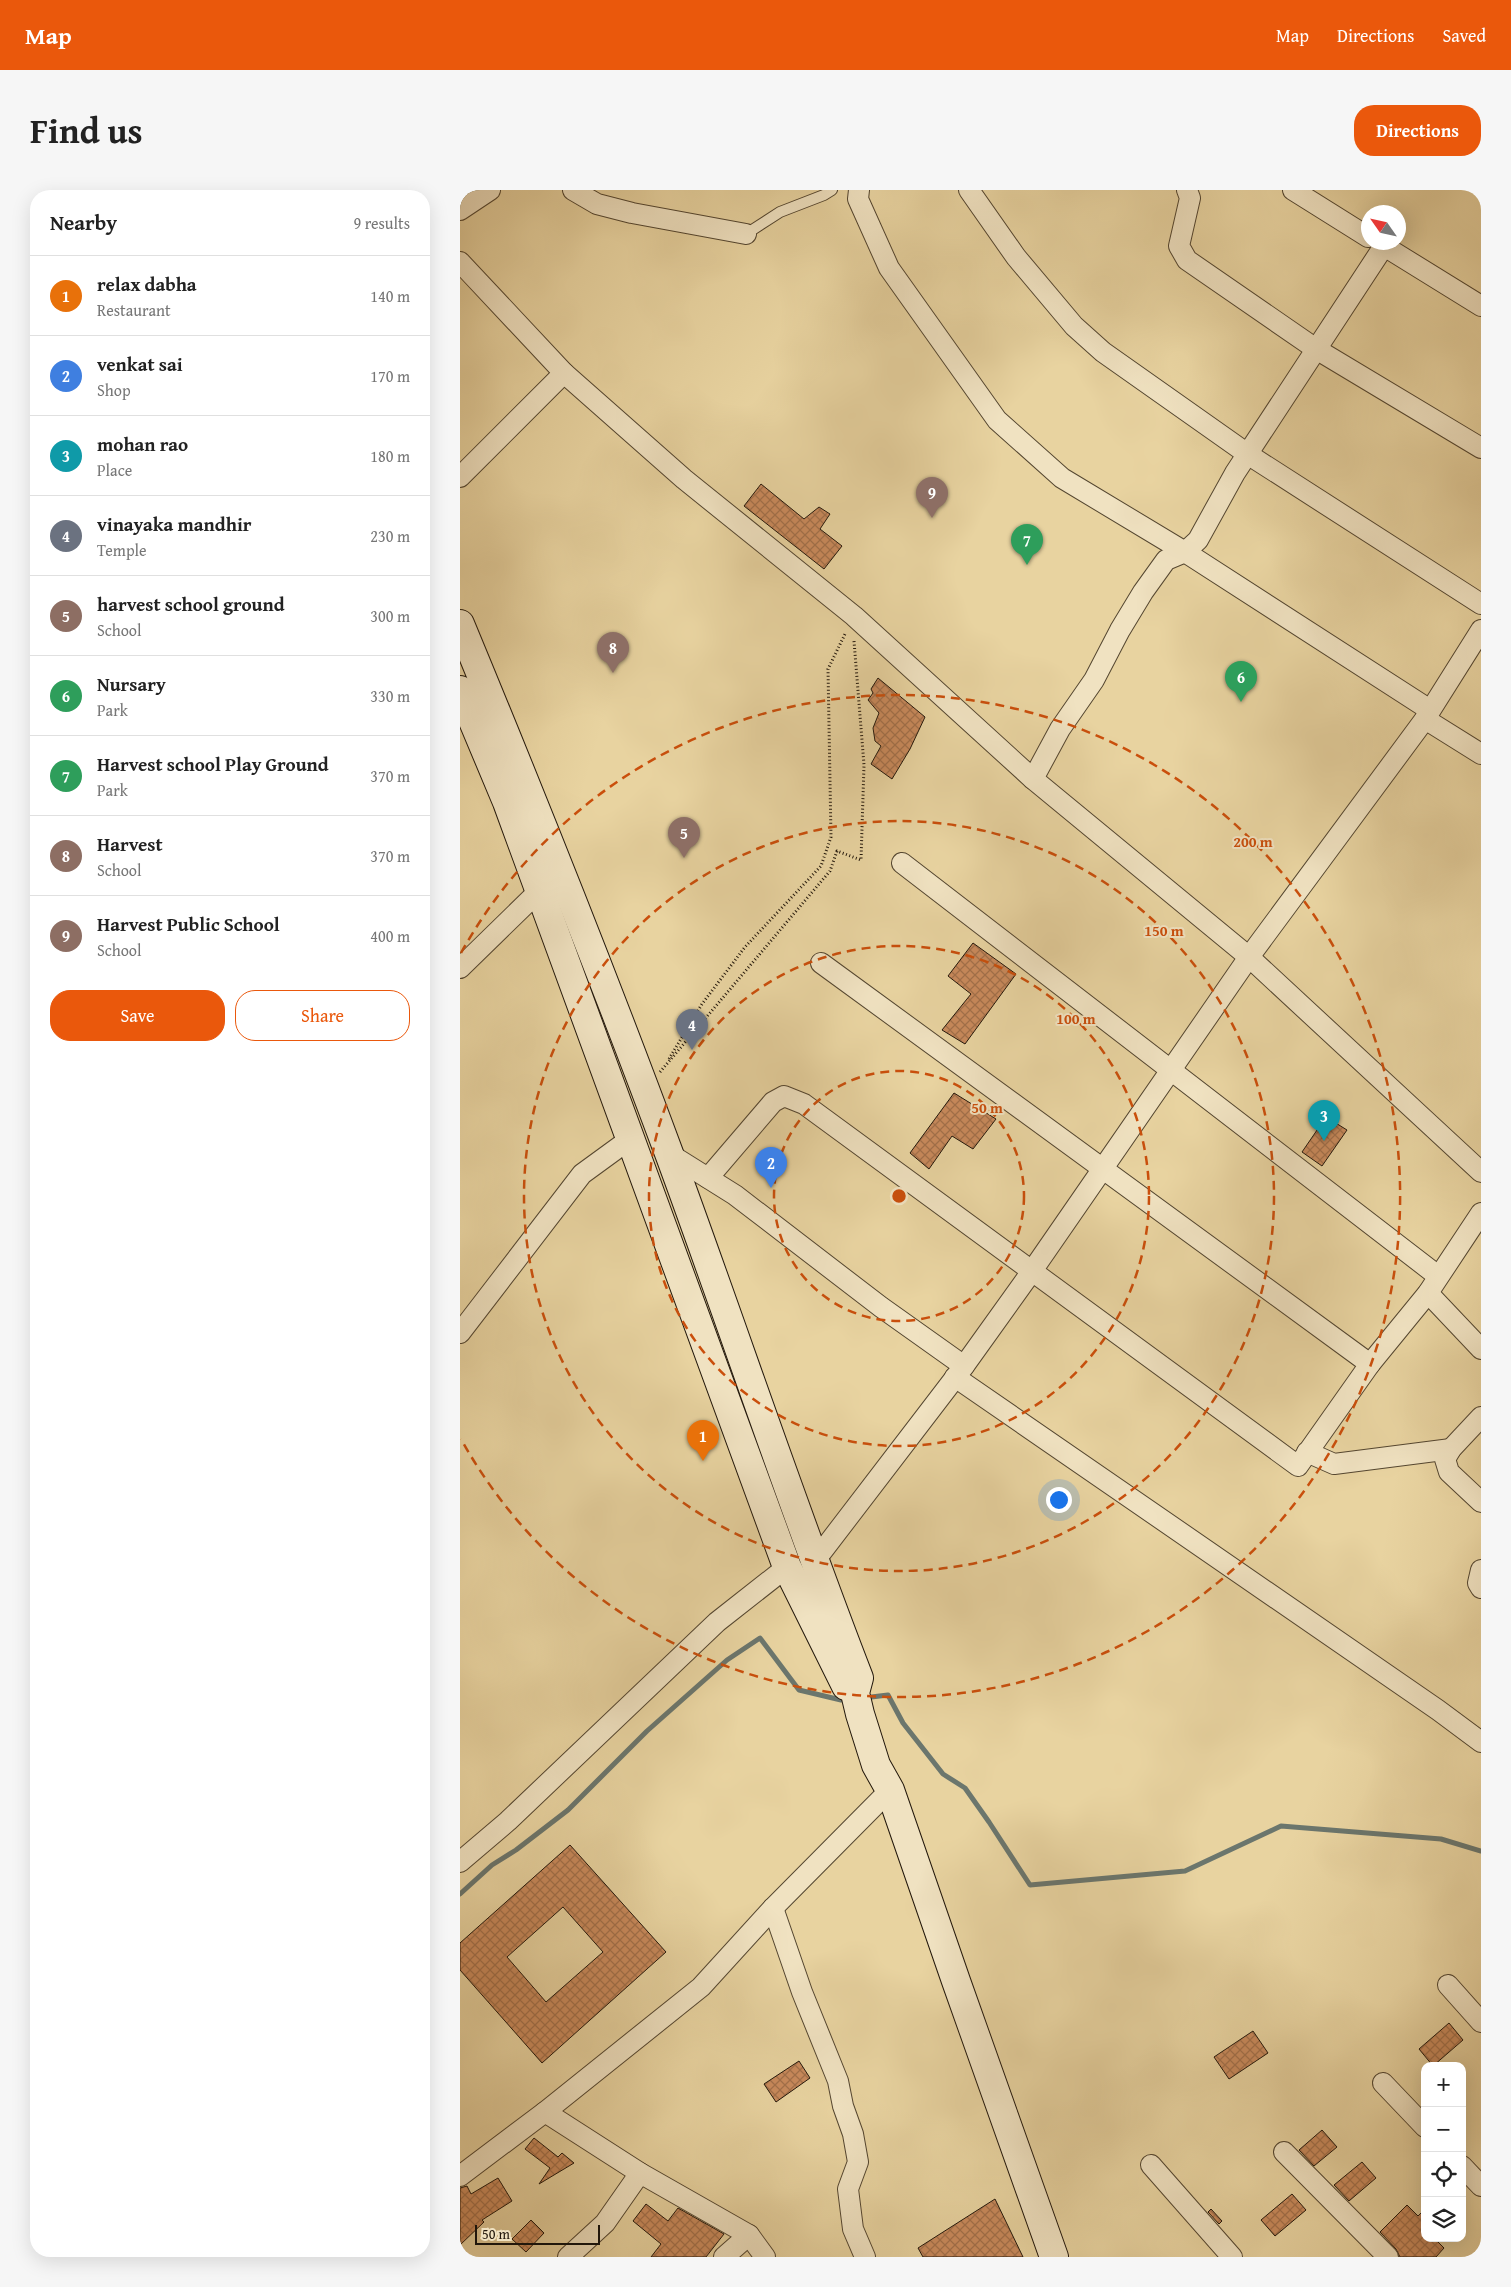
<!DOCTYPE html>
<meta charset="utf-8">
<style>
:root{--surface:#fff;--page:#f6f6f6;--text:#222;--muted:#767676;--line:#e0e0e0;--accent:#ea580c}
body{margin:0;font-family:"Gentium Book Plus",serif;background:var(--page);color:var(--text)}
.controls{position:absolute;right:15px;bottom:15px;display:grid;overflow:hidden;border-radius:10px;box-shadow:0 5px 20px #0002}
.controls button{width:45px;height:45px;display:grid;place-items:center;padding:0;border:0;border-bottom:1px solid var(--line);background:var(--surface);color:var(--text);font:25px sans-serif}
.compass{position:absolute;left:901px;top:15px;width:45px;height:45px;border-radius:50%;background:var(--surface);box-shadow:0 5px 20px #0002;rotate:304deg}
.scale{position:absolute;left:15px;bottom:12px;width:125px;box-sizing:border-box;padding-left:5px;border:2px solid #22170b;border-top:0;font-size:14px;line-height:18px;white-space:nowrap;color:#22170b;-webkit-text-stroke:4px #f0e2c1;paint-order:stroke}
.you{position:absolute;left:598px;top:1309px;width:18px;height:18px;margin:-12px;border:4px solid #fff;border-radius:50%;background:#1a73e8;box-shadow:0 0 0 8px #1a73e833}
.badge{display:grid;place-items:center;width:32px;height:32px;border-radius:50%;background:var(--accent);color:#fff;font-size:16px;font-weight:700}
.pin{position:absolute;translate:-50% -41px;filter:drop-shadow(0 1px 2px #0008)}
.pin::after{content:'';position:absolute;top:26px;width:18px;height:15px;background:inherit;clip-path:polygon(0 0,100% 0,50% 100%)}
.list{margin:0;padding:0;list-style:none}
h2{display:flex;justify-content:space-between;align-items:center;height:65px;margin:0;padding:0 20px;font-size:21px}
h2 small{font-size:16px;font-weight:400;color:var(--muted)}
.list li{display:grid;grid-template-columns:32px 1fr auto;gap:15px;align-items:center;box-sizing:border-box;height:80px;padding:0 20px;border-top:1px solid var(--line)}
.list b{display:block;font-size:19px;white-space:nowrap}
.list p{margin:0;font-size:16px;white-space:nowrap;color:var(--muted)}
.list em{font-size:16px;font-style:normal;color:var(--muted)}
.actions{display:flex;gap:10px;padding:15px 20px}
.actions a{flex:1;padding:11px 0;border:1px solid var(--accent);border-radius:20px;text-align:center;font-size:18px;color:var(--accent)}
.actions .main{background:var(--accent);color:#fff}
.icon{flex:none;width:28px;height:28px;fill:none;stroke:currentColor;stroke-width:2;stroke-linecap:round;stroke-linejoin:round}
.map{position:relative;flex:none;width:1021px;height:2067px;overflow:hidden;border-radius:20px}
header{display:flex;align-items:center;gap:30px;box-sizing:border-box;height:70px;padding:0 25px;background:var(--accent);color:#fff}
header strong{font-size:24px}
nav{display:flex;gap:28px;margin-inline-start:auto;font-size:18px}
.intro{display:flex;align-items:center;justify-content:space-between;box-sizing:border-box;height:120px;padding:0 30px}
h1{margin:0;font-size:35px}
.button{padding:12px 22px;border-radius:20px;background:var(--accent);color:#fff;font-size:18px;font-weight:700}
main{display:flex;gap:30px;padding:0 30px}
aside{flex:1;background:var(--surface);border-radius:20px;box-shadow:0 5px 20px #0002}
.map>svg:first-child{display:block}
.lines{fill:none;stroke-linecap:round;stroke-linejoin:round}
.stream{stroke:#6b766d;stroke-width:5}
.building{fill:url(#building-cross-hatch);stroke:#22170b;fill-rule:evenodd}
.lane-casing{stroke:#544630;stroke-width:12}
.street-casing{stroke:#544630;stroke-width:22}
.secondary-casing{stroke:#22170b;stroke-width:30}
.path{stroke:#22170b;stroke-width:3;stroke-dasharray:1 2.5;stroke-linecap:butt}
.lane{stroke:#f0e2c1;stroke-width:10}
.street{stroke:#f0e2c1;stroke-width:20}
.secondary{stroke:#f0e2c1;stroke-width:28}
.ring{fill:none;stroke:#ca4f0c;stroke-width:2.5;stroke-dasharray:9 6}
.centre{fill:#ca4f0c;stroke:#f0e2c1;stroke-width:2.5}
.ring-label{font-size:15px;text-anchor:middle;font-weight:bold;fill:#ca4f0c;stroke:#f0e2c1;stroke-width:4;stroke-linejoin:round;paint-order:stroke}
</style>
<header>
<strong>Map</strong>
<nav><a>Map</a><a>Directions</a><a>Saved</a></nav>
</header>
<div class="intro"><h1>Find us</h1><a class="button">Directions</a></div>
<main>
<aside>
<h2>Nearby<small>9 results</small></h2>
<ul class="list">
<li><span class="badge" style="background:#e8710a">1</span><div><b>relax dabha</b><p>Restaurant</p></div><em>140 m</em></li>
<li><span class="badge" style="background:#3f7fe0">2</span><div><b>venkat sai</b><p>Shop</p></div><em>170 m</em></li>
<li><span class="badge" style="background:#0f9aa8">3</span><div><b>mohan rao</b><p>Place</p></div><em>180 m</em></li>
<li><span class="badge" style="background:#6b7280">4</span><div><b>vinayaka mandhir</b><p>Temple</p></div><em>230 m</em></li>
<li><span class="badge" style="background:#8d6e63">5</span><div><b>harvest school ground</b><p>School</p></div><em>300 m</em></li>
<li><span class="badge" style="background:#2e9e5b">6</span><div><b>Nursary</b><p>Park</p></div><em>330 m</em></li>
<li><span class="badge" style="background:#2e9e5b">7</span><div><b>Harvest school Play Ground</b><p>Park</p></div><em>370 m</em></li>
<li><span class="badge" style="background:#8d6e63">8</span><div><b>Harvest</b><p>School</p></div><em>370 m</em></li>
<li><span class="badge" style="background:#8d6e63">9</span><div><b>Harvest Public School</b><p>School</p></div><em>400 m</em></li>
</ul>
<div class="actions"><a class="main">Save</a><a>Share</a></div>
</aside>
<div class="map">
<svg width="1021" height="2067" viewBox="0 0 1021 2067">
<defs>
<pattern id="building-cross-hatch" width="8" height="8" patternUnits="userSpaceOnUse" patternTransform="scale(1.25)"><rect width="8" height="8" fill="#c98a5c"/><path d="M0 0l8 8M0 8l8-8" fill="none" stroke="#a3704a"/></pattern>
</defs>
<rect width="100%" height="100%" fill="#e8d3a0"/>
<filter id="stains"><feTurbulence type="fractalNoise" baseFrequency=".004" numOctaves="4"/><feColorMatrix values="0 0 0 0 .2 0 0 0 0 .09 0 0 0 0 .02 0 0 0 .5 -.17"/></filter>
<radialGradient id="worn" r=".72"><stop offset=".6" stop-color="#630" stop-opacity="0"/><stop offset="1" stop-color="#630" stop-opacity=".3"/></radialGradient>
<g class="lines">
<g class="stream">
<path d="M403,1508L428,1505L443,1533L483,1584L505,1598L529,1632L570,1695L725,1681L821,1636L981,1649L1021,1661"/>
<path d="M0,1704L32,1675L56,1660L108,1620L187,1541L267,1470L300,1448L339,1500L381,1510L387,1509"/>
</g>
</g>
<g class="building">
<path d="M301,294L344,329L359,317L370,324L360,339L382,356L364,379L284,316Z"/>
<path d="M418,488L465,527L450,559L432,589L411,574L421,556L415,551L413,538L419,523L408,510L413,503L411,499Z"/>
<path d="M513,753L556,784L505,854L482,840L511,804L488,786Z"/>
<path d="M494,903L536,929L513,959L492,946L469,979L450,963Z"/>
<path d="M866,927L887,940L862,976L842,962Z"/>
<path d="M110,1655L206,1762L82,1873L0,1780V1753ZM103,1717L143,1762L86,1812L47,1767Z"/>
<path d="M989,1833L1003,1850L973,1876L959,1859Z"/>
<path d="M793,1841L808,1863L769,1889L754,1867Z"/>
<path d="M339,1871L350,1888L316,1912L304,1894Z"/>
<path d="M862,1940L877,1957L854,1976L839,1960Z"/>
<path d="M74,1948L98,1967L102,1963L114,1973L79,1994L90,1978L65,1959Z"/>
<path d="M902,1972L916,1988L889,2011L874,1995Z"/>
<path d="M38,1988L52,2011L22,2030L24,2032L0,2055V1998L7,1996L11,2004Z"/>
<path d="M832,2004L846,2020L815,2046L801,2030Z"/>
<path d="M535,2009L563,2067H463L458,2058Z"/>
<path d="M186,2014L208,2031L218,2018L264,2044L246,2067H191L201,2054L173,2031Z"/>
<path d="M947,2015L958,2026L965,2019V2048H974L984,2058L976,2067H940L936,2059L920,2042Z"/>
<path d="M751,2019L762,2031L759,2034L748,2022Z"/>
<path d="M71,2030L84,2043L66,2062L52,2049Z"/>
</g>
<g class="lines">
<g class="lane-casing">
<path id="lane" d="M286,44L320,22L364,5L372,0"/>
</g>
<g class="street-casing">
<g id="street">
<path d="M113,0L137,14L172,23L286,44"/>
<path d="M399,0L398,9L429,78L537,230L602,288L725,362L970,520"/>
<path d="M509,0L556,67L614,136L643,162L789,265L1021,414"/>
<path d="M727,0L730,8L719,56L727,70L856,159L1021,258"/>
<path d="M833,0L908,47"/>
<path d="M0,20L30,0"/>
<path d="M0,72L104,183L224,289L394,426L573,589L789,767L1021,982"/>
<path d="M0,287L104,183"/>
<path d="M965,529L1021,564"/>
<path d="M573,589L600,539L634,490L660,440L683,402L706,370L725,362L738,350L775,283L924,56L1021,116"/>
<path d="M442,673L978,1086"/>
<path d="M361,773L910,1174"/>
<path d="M0,778L79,701"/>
<path d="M208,963L275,1005L421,1117L504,1176"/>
<path d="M248,988L313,912L324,906L344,914L838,1276L910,1174L968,1103L1021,1023"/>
<path d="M968,1103L1021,1159"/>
<path d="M0,1143L122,984L170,949"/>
<path d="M495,1187L978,1520L1021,1552"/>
<path d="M1021,1227L991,1259L985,1269L989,1282L1021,1312"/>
<path d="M847,1262L874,1274L991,1259"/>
<path d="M354,1372L504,1176L572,1081L789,767L965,529L1021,440"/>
<path d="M1021,1380L1018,1393L1021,1398"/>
<path d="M0,1672L48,1631L257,1432L327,1377"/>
<path d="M313,1718L342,1802L378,1891L383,1916L393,1944L398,1972L388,1999L393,2039L405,2067"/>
<path d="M988,1795L1021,1832"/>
<path d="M923,1893L965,1937"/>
<path d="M85,1922L180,1983L289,2045L305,2067"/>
<path d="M824,1962L928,2067"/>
<path d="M691,1975L772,2067"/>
<path d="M1002,1976L1021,1996"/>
<path d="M0,1986L85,1922L241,1797L313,1718L430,1600"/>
<path d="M108,2067L145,2033L180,1983"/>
<path d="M264,2067L289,2045"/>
</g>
</g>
<g class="secondary-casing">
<g id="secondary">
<path d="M0,434C73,610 144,788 210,966C274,1140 332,1316 399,1488L395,1503L400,1524L416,1575L430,1600L496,1791L594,2067"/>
<path d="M0,500L47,612L327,1377L386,1496"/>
</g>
</g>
<g class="path">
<path d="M209,869L242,814L285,757L361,676L371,647L368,479L386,442"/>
<path d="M200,882L370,681L377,661L401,670L404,575L394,451"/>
</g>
<use href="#lane" class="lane"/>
<use href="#street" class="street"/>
<use href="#secondary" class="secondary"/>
</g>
<g class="ring">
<circle cx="439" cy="1006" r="125"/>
<circle cx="439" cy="1006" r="250"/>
<circle cx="439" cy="1006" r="375"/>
<path d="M1 763A501 501 0 1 1 1 1249"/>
</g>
<circle cx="439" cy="1006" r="8" class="centre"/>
<g class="ring-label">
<text x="793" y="657">200 m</text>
<text x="704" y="746">150 m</text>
<text x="616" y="834">100 m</text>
<text x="527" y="923">50 m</text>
</g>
<rect width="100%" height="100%" filter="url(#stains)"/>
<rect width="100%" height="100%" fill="url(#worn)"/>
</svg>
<div class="controls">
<button>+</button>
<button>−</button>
<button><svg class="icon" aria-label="locate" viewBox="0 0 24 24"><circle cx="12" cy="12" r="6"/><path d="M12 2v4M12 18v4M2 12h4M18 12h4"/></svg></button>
<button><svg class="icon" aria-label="layers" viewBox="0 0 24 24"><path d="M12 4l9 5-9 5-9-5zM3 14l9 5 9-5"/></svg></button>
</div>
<svg class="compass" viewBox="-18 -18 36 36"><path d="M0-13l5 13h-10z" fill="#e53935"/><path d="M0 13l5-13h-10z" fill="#767676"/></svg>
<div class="scale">50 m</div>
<div class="you"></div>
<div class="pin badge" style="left:243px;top:1271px;background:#e8710a">1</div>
<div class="pin badge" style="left:311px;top:998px;background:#3f7fe0">2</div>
<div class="pin badge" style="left:864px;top:951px;background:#0f9aa8">3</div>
<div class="pin badge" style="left:232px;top:860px;background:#6b7280">4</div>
<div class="pin badge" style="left:224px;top:668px;background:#8d6e63">5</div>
<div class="pin badge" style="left:781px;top:512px;background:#2e9e5b">6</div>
<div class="pin badge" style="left:567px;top:375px;background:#2e9e5b">7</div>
<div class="pin badge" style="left:153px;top:483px;background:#8d6e63">8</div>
<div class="pin badge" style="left:472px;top:328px;background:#8d6e63">9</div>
</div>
</main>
